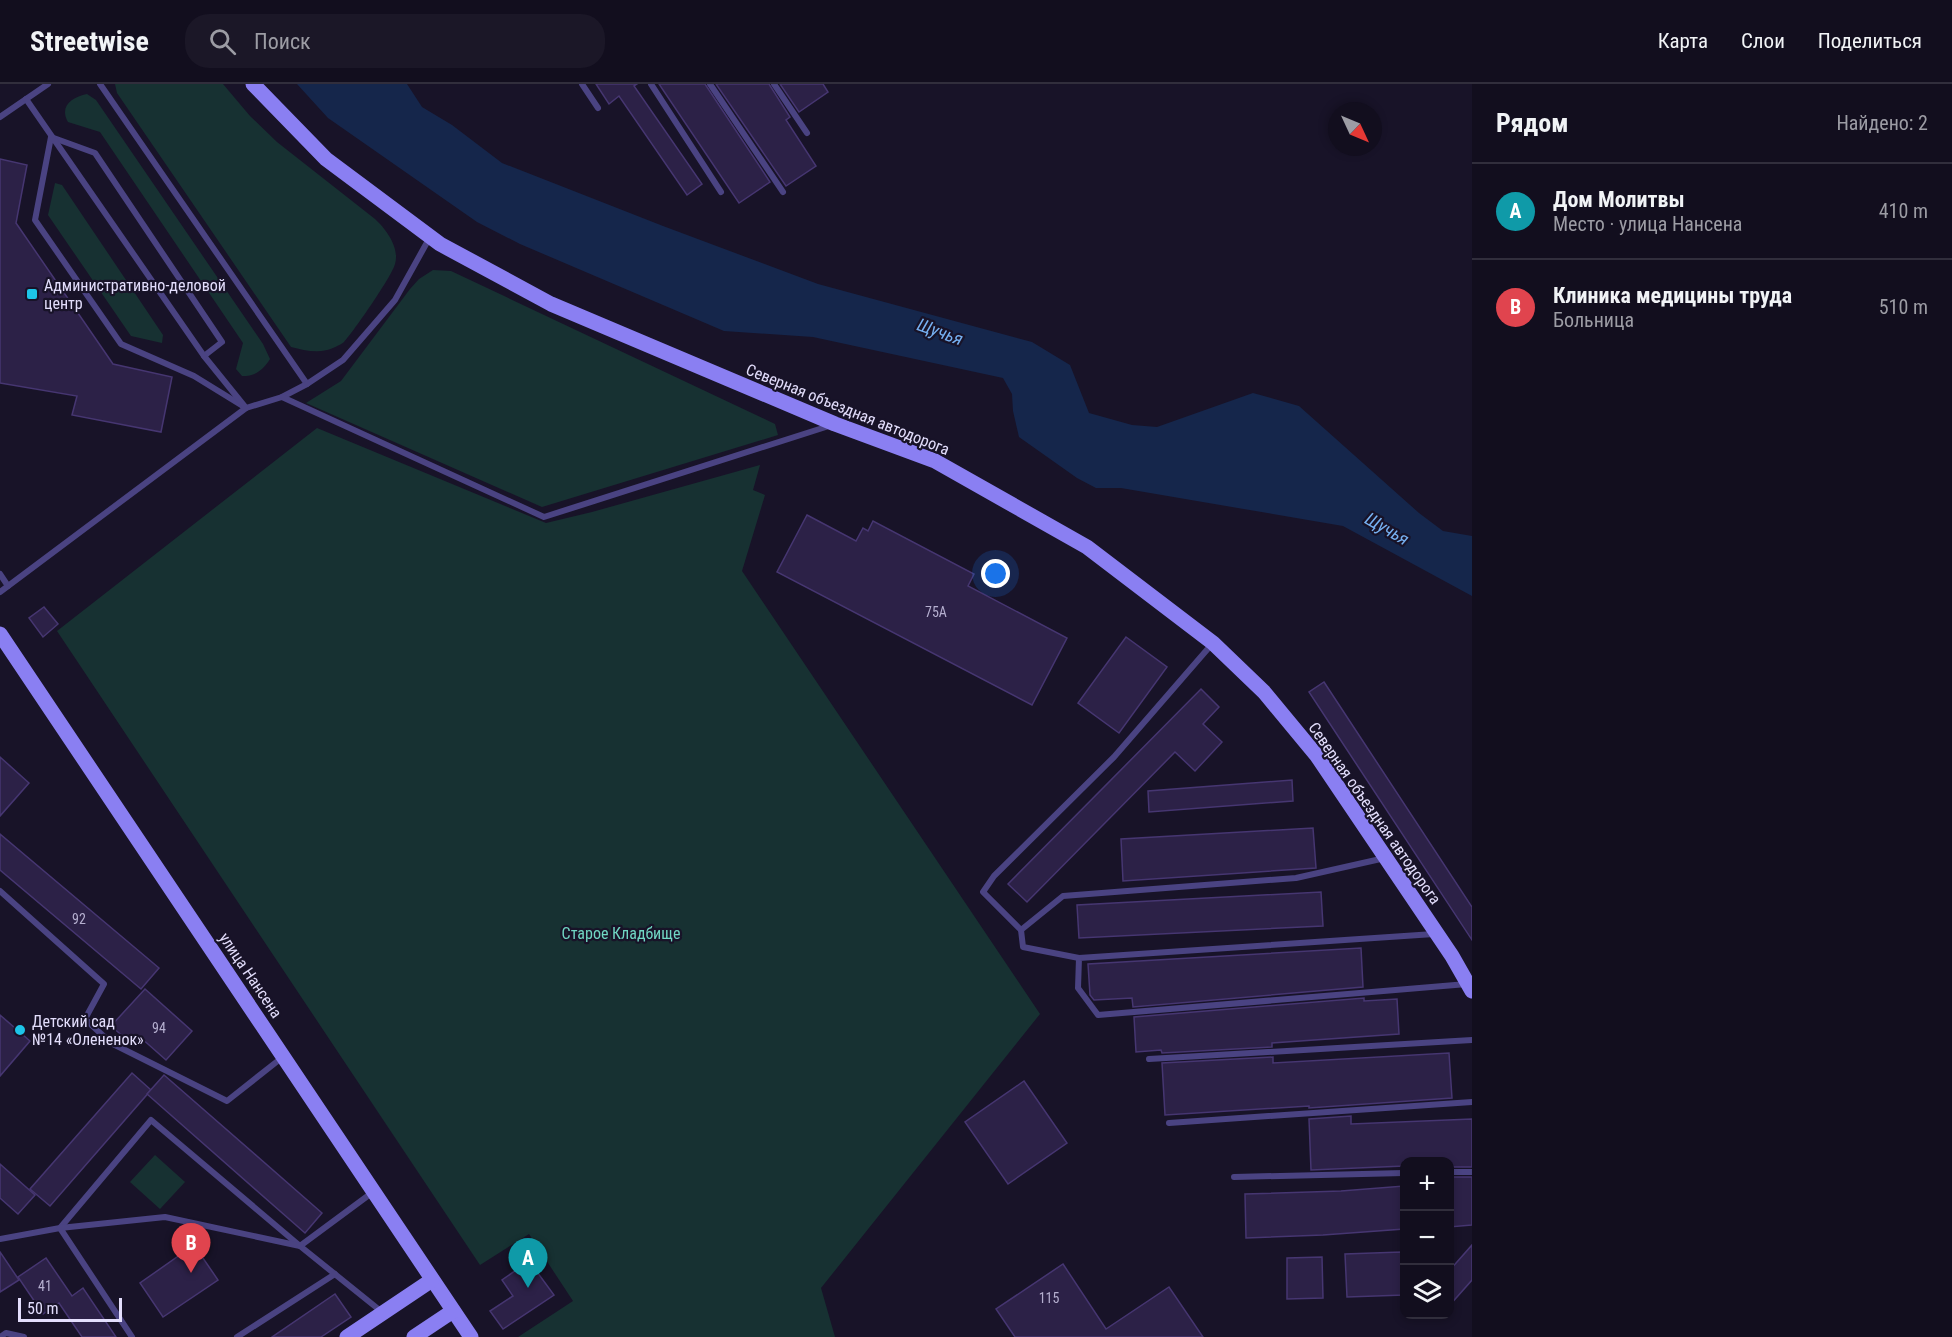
<!DOCTYPE html>
<html lang="ru">
<meta charset="utf-8">
<style>
:root{--surface:#120e1e;--page:#1b1727;--text:#f1f3f6;--muted:#9c9ca4;--line:#312e3c;--accent:#ea580c}
body{margin:0;font-family:"Roboto Condensed",sans-serif;background:var(--page);color:var(--text)}
.controls{position:absolute;right:18px;bottom:18px;display:grid;overflow:hidden;border-radius:12px;box-shadow:0 3px 9px #0003}
.controls button{width:54px;height:54px;display:grid;place-items:center;padding:0;border:0;border-bottom:2px solid var(--line);background:var(--surface);color:var(--text);font:30px sans-serif}
.compass{position:absolute;left:1328px;top:18px;width:54px;height:54px;border-radius:50%;background:var(--surface);box-shadow:0 3px 9px #0003;rotate:134deg}
.scale{position:absolute;left:18px;bottom:15px;width:104px;box-sizing:border-box;padding-left:6px;border:3px solid #e3defc;border-top:0;font-size:16px;line-height:21px;white-space:nowrap;color:#e3defc;-webkit-text-stroke:4px #181328;paint-order:stroke}
.you{position:absolute;left:996px;top:490px;width:21px;height:21px;margin:-15px;border:4px solid #fff;border-radius:50%;background:#1a73e8;box-shadow:0 0 0 9px #1a73e833}
.badge{display:grid;place-items:center;width:39px;height:39px;border-radius:50%;background:var(--accent);color:#fff;font-size:20px;font-weight:700}
.pin{position:absolute;translate:-50% -50px;filter:drop-shadow(0 2px 3px #0008)}
.pin::after{content:'';position:absolute;top:32px;width:21px;height:18px;background:inherit;clip-path:polygon(0 0,100% 0,50% 100%)}
.list{margin:0;padding:0;list-style:none}
h2{display:flex;justify-content:space-between;align-items:center;height:78px;margin:0;padding:0 24px;font-size:26px}
h2 small{font-size:20px;font-weight:400;color:var(--muted)}
.list li{display:grid;grid-template-columns:39px 1fr auto;gap:18px;align-items:center;box-sizing:border-box;height:96px;padding:0 24px;border-top:2px solid var(--line)}
.list b{display:block;font-size:22px;white-space:nowrap}
.list p{margin:0;font-size:20px;white-space:nowrap;color:var(--muted)}
.list em{font-size:20px;font-style:normal;color:var(--muted)}
.icon{flex:none;width:33px;height:33px;fill:none;stroke:currentColor;stroke-width:2;stroke-linecap:round;stroke-linejoin:round}
.map{position:relative;flex:none;width:1472px;height:1253px;overflow:hidden}
header{display:flex;align-items:center;gap:36px;box-sizing:border-box;height:84px;padding:0 30px;background:var(--surface);border-bottom:2px solid var(--line)}
header strong{font-size:28px}
nav{display:flex;gap:33px;margin-inline-start:auto;font-size:21px}
.search{width:420px;height:54px;background:var(--page);display:flex;align-items:center;gap:15px;box-sizing:border-box;padding:0 21px;border-radius:24px;color:var(--muted);font-size:22px}
main{display:flex}
aside{flex:1;background:var(--surface)}
.map>svg:first-child{display:block}
.green{fill:#173132}
.water{fill:#15264b}
.building{fill:#2c2147;stroke:#463671;stroke-width:1.5}
.lines{fill:none;stroke-linecap:round;stroke-linejoin:round}
.lane{stroke:#4a4382;stroke-width:6}
.secondary{stroke:#8a7ff2;stroke-width:15}
.poi-dot{fill:#1dc5e8;stroke:#181328;stroke-width:2}
.labels{text-anchor:middle;stroke-width:4.5;stroke-linejoin:round;paint-order:stroke}
.number-label{font-size:14px;fill:#b5afcf}
.poi-label{font-size:16px;fill:#e3defc;stroke:#181328;text-anchor:start}
.street-label{font-size:16px;fill:#e3defc;stroke:#181328}
.park-label{font-size:16px;fill:#70d6c3;stroke:#181328}
.water-label{font-size:18px;font-style:italic;fill:#76b0f1;stroke:#181328}
</style>
<header>
<strong>Streetwise</strong>
<div class="search"><svg class="icon" aria-label="search" viewBox="0 0 24 24"><circle cx="10" cy="10" r="6"/><path d="M15 15l6 6"/></svg>Поиск</div>
<nav><a>Карта</a><a>Слои</a><a>Поделиться</a></nav>
</header>
<main>
<div class="map">
<svg width="1472" height="1253" viewBox="0 0 1472 1253">
<rect width="100%" height="100%" fill="#181328"/>
<g class="green">
<path d="M115,0H223L250,32L277,58L375,135C386,145 400,164 395,180C392,192 354,247 344,258C340,261 332,265 327,266C315,269 303,266 291,263L117,9Z"/>
<path d="M87,10L96,16L263,260L270,275C263,286 256,292 242,292L236,285L243,259L100,48L68,38C59,22 72,13 87,10Z"/>
<path d="M55,99L62,101L163,251L162,259L131,252L48,131Z"/>
<path d="M433,186L451,187L775,340L778,351L542,423L306,319L341,297L410,205L419,195Z"/>
<path d="M317,344L546,439L592,428L760,381L753,406L765,411L742,487L1040,930L821,1204L835,1253H518L573,1217L529,1150L480,1181L57,547Z"/>
<path d="M155,1071L185,1098L160,1125L130,1098Z"/>
</g>
<path class="water" d="M297,0H407L422,23L452,41L502,79L663,142L818,200L1032,258L1070,281L1089,329L1132,341L1157,343L1253,309L1299,322L1419,429L1443,447L1472,452V512L1343,442L1121,404H1096L1077,394L1019,353L1013,327L1012,310L1003,294L813,253L724,247L520,160L477,138L328,34Z"/>
<g class="building">
<path d="M596,0H637L634,2L702,100L687,111L619,12L609,20Z"/>
<path d="M659,0H705L770,98L739,119Z"/>
<path d="M716,0H769L790,33L786,36L816,82L786,102Z"/>
<path d="M780,0H823L828,8L799,28Z"/>
<path d="M0,75L27,81L16,139L113,280L172,293L161,348L72,331L77,312L0,299Z"/>
<path d="M807,431L856,457L863,444L868,447L873,437L974,490L968,502L1067,554L1032,621L777,488Z"/>
<path d="M44,523L58,540L43,553L29,534Z"/>
<path d="M1126,553L1167,583L1119,649L1078,619Z"/>
<path d="M1324,598L1472,823V856L1309,608Z"/>
<path d="M1201,605L1219,623L1203,640L1222,658L1195,687L1175,668L1027,818L1008,800Z"/>
<path d="M0,673L29,699L0,732Z"/>
<path d="M1292,696L1293,717L1149,728L1148,707Z"/>
<path d="M1313,744L1316,784L1123,797L1121,755Z"/>
<path d="M0,750L159,884L141,905L0,786Z"/>
<path d="M1321,808L1323,842L1079,854L1077,821Z"/>
<path d="M1361,864L1363,903L1133,923L1132,914L1094,916L1090,911L1088,880Z"/>
<path d="M145,905L192,947L166,976L140,953L133,961L111,942Z"/>
<path d="M1364,914V917L1397,915L1399,950L1272,959V963L1162,969L1161,966L1136,968L1134,933Z"/>
<path d="M0,931L30,957L0,992Z"/>
<path d="M1449,969L1452,1014L1309,1024V1022L1165,1031L1162,979L1273,973V979Z"/>
<path d="M132,989L151,1006L50,1122L30,1105Z"/>
<path d="M164,991L322,1129L305,1149L147,1010Z"/>
<path d="M1024,997L1067,1059L1008,1100L965,1038Z"/>
<path d="M1351,1032V1040L1472,1035V1083H1449V1077H1404V1082L1311,1086L1309,1035Z"/>
<path d="M0,1080L35,1111L18,1130L0,1114Z"/>
<path d="M1449,1093H1472V1141L1449,1143Z"/>
<path d="M1404,1102V1145L1323,1151L1246,1154L1245,1110L1341,1107Z"/>
<path d="M194,1161L218,1196L163,1233L140,1199Z"/>
<path d="M1472,1161V1196L1449,1222V1187Z"/>
<path d="M0,1168L19,1196L0,1208Z"/>
<path d="M1401,1168L1402,1191H1404V1211L1347,1213L1345,1170Z"/>
<path d="M1322,1173L1323,1214L1287,1215V1174Z"/>
<path d="M46,1174L72,1212L83,1204L116,1253H82L59,1219L43,1230L18,1193Z"/>
<path d="M529,1177L554,1211L503,1245L490,1227L513,1212L502,1196Z"/>
<path d="M1063,1180L1106,1245L1169,1203L1203,1253H1015L996,1225Z"/>
<path d="M335,1210L351,1233L321,1253H272Z"/>
</g>
<g class="lines">
<g class="lane">
<path d="M100,0L307,300"/>
<path d="M582,0L598,24"/>
<path d="M651,0L721,108"/>
<path d="M710,0L783,108"/>
<path d="M774,0L807,49"/>
<path d="M0,33L48,0"/>
<path d="M204,272L222,258L95,69L51,53L35,136L121,260L194,292L246,324L282,313L307,300L343,276L395,216L430,153"/>
<path d="M282,313L544,433L832,341"/>
<path d="M0,490L8,502"/>
<path d="M0,508L246,324L204,272L26,15"/>
<path d="M0,807L104,900L85,935L111,959L227,1017L284,972"/>
<path d="M1021,846L983,808L994,792L1114,673L1212,560"/>
<path d="M1434,850L1079,874L1078,904L1098,931L1467,900"/>
<path d="M1079,874L1023,863L1021,846L1063,812L1296,794L1385,774"/>
<path d="M1149,975L1472,956"/>
<path d="M1169,1039L1472,1018"/>
<path d="M1450,1088H1472"/>
<path d="M1234,1093L1404,1089"/>
<path d="M0,1155L60,1144L151,1036L300,1162L373,1108"/>
<path d="M0,1253L6,1249L24,1253"/>
<path d="M132,1253L60,1144L165,1133L300,1162L382,1228"/>
<path d="M237,1253L335,1190"/>
</g>
<g class="secondary">
<path d="M253,0L326,75L440,160L551,220L835,340L935,377L1087,463L1213,559L1264,608L1317,672L1452,872L1472,907"/>
<path d="M0,550L471,1253"/>
<path d="M347,1253L432,1196"/>
<path d="M414,1253L453,1227"/>
</g>
</g>
<g class="poi-dot">
<rect x="26" y="204" width="12" height="12" rx="3"/>
<circle cx="20" cy="946" r="6"/>
</g>
<g class="labels">
<g class="number-label">
<text x="936" y="533">75А</text>
<text x="79" y="840">92</text>
<text x="159" y="949">94</text>
<text x="45" y="1207">41</text>
<text x="1049" y="1219">115</text>
</g>
<g class="poi-label">
<text x="44" y="207">Административно-деловой<tspan x="44" dy="18">центр</tspan></text>
<text x="32" y="943">Детский сад<tspan x="32" dy="18">№14 «Олененок»</tspan></text>
</g>
<g class="street-label">
<text transform="translate(848 325) rotate(22)" y="6">Северная объездная автодорога</text>
<text transform="translate(1375 729) rotate(55)" y="6">Северная объездная автодорога</text>
<text transform="translate(251 891) rotate(56)" y="6">улица Нансена</text>
</g>
<g class="park-label">
<text x="621" y="855">Старое Кладбище</text>
</g>
<g class="water-label">
<text transform="translate(940 248) rotate(20)" y="6">Щучья</text>
<text transform="translate(1387 445) rotate(30)" y="6">Щучья</text>
</g>
</g>
</svg>
<div class="controls">
<button>+</button>
<button>−</button>
<button><svg class="icon" aria-label="layers" viewBox="0 0 24 24"><path d="M12 4l9 5-9 5-9-5zM3 14l9 5 9-5"/></svg></button>
</div>
<svg class="compass" viewBox="-18 -18 36 36"><path d="M0-13l5 13h-10z" fill="#e53935"/><path d="M0 13l5-13h-10z" fill="#9c9ca4"/></svg>
<div class="scale">50 m</div>
<div class="you"></div>
<div class="pin badge" style="left:528px;top:1204px;background:#0f9aa8">A</div>
<div class="pin badge" style="left:191px;top:1189px;background:#e0444e">B</div>
</div>
<aside>
<h2>Рядом<small>Найдено: 2</small></h2>
<ul class="list">
<li><span class="badge" style="background:#0f9aa8">A</span><div><b>Дом Молитвы</b><p>Место · улица Нансена</p></div><em>410 m</em></li>
<li><span class="badge" style="background:#e0444e">B</span><div><b>Клиника медицины труда</b><p>Больница</p></div><em>510 m</em></li>
</ul>
</aside>
</main>
